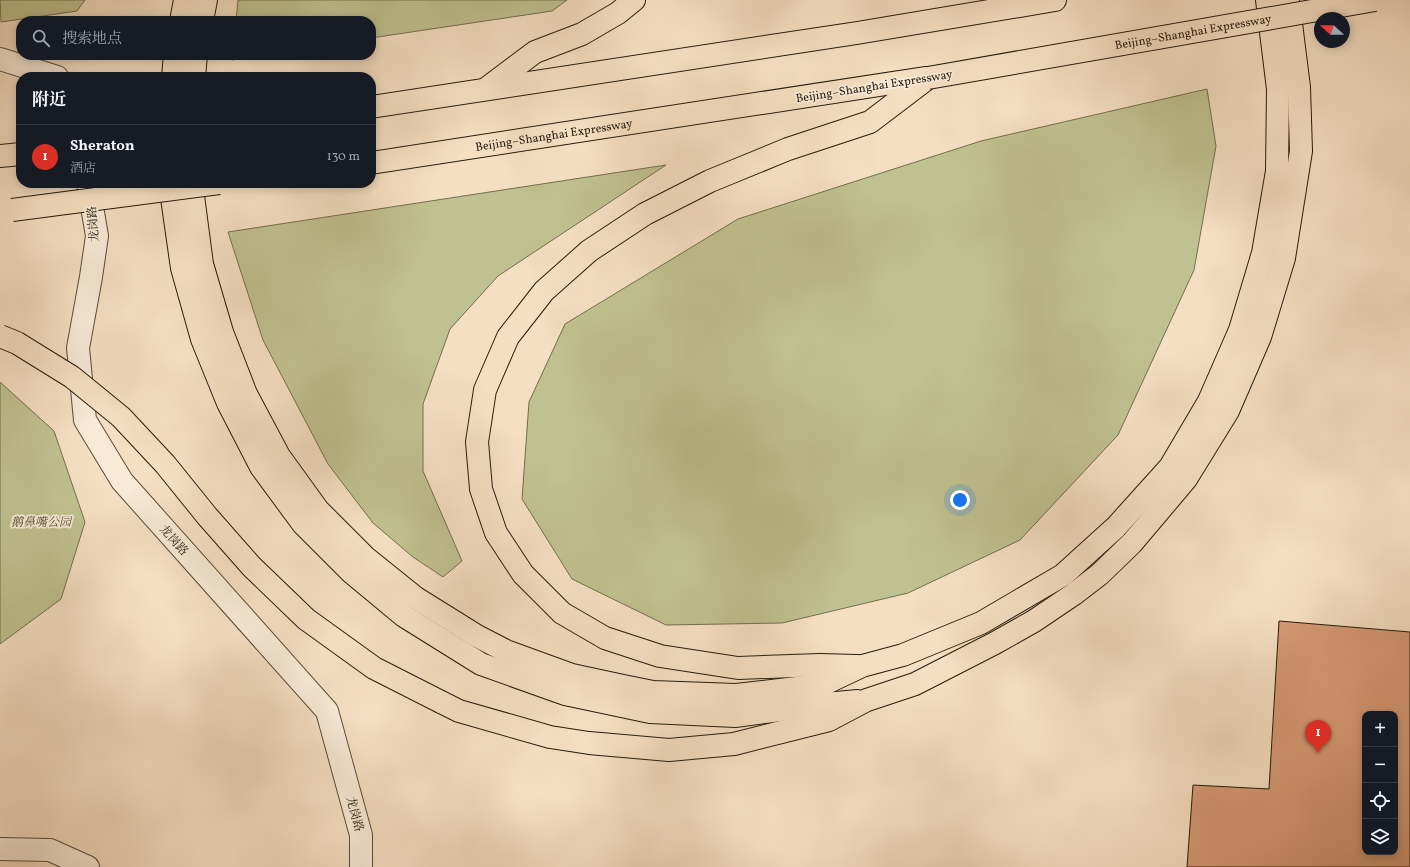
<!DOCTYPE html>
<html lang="zh">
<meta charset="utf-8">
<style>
:root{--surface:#171b24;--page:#242831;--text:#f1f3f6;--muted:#9ea1a6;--line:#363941;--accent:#d93025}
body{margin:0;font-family:Vollkorn,"Noto Serif SC",serif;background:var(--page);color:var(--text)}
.controls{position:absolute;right:12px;bottom:12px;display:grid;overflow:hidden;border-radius:8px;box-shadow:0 2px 10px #0003}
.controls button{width:36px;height:36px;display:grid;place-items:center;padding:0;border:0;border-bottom:1px solid var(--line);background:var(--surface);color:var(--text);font:20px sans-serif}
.compass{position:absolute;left:1314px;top:12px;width:36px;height:36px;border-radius:50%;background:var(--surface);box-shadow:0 2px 10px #0003;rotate:291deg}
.you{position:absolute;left:960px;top:500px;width:14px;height:14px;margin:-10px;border:3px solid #fff;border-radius:50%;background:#1a73e8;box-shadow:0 0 0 6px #1a73e833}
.badge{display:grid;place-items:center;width:26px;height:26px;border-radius:50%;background:var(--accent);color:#fff;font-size:13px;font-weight:700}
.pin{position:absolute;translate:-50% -33px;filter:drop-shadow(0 1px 2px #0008)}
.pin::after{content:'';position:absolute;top:21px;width:14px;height:12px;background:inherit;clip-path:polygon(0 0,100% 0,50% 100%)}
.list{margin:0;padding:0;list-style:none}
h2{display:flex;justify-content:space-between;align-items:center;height:52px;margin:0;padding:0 16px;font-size:17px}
h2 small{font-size:13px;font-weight:400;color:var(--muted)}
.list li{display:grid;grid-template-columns:26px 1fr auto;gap:12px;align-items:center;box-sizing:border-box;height:64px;padding:0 16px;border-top:1px solid var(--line)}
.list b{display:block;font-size:15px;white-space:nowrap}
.list p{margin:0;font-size:13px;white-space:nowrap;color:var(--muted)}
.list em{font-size:13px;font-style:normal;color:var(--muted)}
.icon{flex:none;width:22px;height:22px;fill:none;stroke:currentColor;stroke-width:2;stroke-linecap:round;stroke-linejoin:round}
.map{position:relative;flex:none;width:1410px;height:867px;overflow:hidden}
.search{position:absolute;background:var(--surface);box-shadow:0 2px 10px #0003;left:16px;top:16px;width:360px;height:44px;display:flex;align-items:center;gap:10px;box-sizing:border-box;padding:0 14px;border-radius:16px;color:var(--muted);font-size:15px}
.panel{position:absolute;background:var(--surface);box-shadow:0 2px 10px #0003;left:16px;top:72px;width:360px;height:116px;border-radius:16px}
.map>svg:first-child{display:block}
.green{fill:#c0c190;stroke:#736e4e}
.building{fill:#d59974;stroke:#261c0d;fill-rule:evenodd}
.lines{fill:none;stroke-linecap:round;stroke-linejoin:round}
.minor-casing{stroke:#5a4d3a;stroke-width:24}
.highway-casing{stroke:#261c0d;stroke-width:24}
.minor{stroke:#f8ead7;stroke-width:22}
.highway{stroke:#f5dfc2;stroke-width:22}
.highway-bridge-casing{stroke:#261c0d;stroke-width:24;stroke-linecap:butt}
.highway-bridge{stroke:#f5dfc2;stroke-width:22}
.labels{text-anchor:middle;stroke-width:3.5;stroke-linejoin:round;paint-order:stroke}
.street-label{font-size:12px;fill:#261c0d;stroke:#f8ead7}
.park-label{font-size:12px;font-style:italic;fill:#544e34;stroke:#f8ead7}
</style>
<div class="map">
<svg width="1410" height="867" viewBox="0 0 1410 867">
<rect width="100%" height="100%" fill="#f5dfc2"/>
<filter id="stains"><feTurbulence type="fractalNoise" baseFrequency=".005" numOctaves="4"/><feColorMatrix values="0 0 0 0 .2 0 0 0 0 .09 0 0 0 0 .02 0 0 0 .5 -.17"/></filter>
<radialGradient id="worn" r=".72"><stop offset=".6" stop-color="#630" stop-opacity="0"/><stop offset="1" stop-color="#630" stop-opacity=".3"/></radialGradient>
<g class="green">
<path d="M0,0H85L77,11L1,22Z"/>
<path d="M238,0H567L552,11L371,38V21H236Z"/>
<path d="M232,55H262L232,60Z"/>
<path d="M1207,89L1216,146L1194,270L1118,435L1020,540L908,593L782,623L666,625L572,579L522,499L529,402L565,324L738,219L981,141Z"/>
<path d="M666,165L498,276L450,329L423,404V471L462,561L443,577L413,557L373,523L328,464L263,340L228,232Z"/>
<path d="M0,382L54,431L85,522L61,599L0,644Z"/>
</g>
<path class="building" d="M1279,621L1410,632V867H1187L1193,785L1269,789ZM1365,714H1395V852H1365Z"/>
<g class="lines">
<g class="minor-casing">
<g id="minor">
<path d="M0,59L57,77"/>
<path d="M88,183L97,236L91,277L78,348L85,420L122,481L327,711L361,835V867"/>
<path d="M0,849L50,850L88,867"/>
</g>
</g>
<g class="highway-casing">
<g id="highway">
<path d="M181,21L185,0"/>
<path d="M202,21L206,0"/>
<path d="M173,77L175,55"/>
<path d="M194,77L196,55"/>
<path d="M487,88L535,52L582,34L618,13L634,0"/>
<path d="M371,107L857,33L1055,0"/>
<path d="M0,156L21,154"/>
<path id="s1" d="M371,163L925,78"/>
<path d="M172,183V198L182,268L202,339L228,403L261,467L303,524L351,572L404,616L481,664L565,694L650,712L735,716L825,704L858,701"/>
<path d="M193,183V196L202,264L222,332L246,394L279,456L318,510L365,557L416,598L477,636L506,651L572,675L623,686L653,692L736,695L822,685L862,666L903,655L981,623L1063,575L1116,527L1170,467L1209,401L1240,330L1263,253L1277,171L1278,89L1267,0"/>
<path d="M857,666L820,665L738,668L660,656L605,638L562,613L523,574L496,533L481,489L477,442L485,390L508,337L544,291L589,251L645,214L710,181L788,149L870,122L928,78"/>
<path d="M441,702L459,711L550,737L589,743L669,750L734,744L829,720L867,700L915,684L995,643L1034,621L1074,594L1100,574L1132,543L1186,479L1228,411L1260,337L1284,258L1301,151L1299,87L1288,0"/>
</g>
</g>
<use href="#minor" class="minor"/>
<use href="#highway" class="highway"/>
<g class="highway-bridge-casing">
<g id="highway-bridge">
<path id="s2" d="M928,78L1375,0"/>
<path d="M12,210L219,183"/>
<path d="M0,336L17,343L72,377L121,417L165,464L207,516L252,567L306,619L374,668L441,702"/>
</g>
</g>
<use href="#highway-bridge" class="highway-bridge"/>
</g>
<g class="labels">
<g class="street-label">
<text dy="4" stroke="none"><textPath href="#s2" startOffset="269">Beijing–Shanghai Expressway</textPath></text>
<text transform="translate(874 86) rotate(-9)" y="4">Beijing–Shanghai Expressway</text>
<text dy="4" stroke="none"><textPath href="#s1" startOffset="185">Beijing–Shanghai Expressway</textPath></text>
<text transform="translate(93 224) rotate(-95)" y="4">龙岗路</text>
<text transform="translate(174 540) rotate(48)" y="4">龙岗路</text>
<text transform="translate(355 814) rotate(75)" y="4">龙岗路</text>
</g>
<g class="park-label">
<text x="41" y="526">鹅鼻嘴公园</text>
</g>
</g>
<rect width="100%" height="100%" filter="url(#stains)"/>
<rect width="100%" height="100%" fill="url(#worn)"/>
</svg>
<div class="controls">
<button>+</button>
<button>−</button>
<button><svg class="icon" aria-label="locate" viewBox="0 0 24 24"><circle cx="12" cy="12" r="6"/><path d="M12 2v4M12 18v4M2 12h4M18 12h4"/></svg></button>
<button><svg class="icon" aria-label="layers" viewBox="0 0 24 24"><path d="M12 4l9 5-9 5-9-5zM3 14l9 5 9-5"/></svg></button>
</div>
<svg class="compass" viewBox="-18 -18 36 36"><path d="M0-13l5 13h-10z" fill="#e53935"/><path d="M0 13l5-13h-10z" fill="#9ea1a6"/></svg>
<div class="you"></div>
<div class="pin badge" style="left:1318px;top:753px">1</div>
<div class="search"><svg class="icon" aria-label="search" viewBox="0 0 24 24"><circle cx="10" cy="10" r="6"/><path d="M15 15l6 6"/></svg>搜索地点</div>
<section class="panel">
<h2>附近<small></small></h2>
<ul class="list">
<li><span class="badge">1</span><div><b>Sheraton</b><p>酒店</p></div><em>130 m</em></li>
</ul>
</section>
</div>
